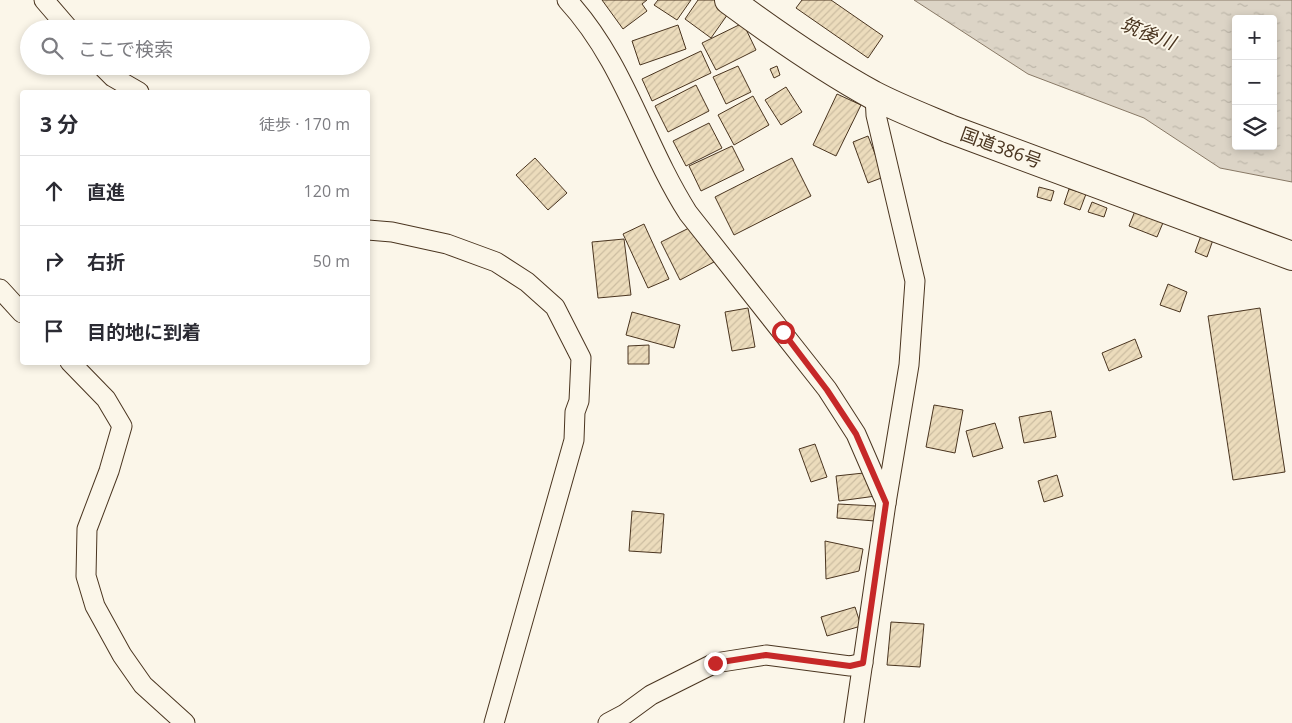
<!DOCTYPE html>
<html lang="ja">
<meta charset="utf-8">
<style>
:root{--surface:#fff;--page:#f2f2f3;--text:#2b2b33;--muted:#7c7c81;--line:#e1e1e2}
body{margin:0;font-family:"Open Sans","Noto Sans JP",sans-serif;background:var(--page);color:var(--text)}
.controls{position:absolute;right:15px;top:15px;display:grid;overflow:hidden;border-radius:5px;box-shadow:0 2px 8px #0003}
.controls button{width:45px;height:45px;display:grid;place-items:center;padding:0;border:0;border-bottom:1px solid var(--line);background:var(--surface);color:var(--text);font:25px sans-serif}
.stop{position:absolute;width:15px;height:15px;margin:-11px;border:4px solid #c62828;border-radius:50%;background:#fff}
.stop.end{background:#c62828;border-color:#fff;box-shadow:0 1px 5px #0008}
.list{margin:0;padding:0;list-style:none}
h2{display:flex;justify-content:space-between;align-items:center;height:65px;margin:0;padding:0 20px;font-size:21px}
h2 small{font-size:16px;font-weight:400;color:var(--muted)}
.list li{display:grid;grid-template-columns:32px 1fr auto;gap:15px;align-items:center;box-sizing:border-box;height:70px;padding:0 20px;border-top:1px solid var(--line)}
.list b{display:block;font-size:19px;white-space:nowrap}
.list em{font-size:16px;font-style:normal;color:var(--muted)}
.icon{flex:none;width:28px;height:28px;fill:none;stroke:currentColor;stroke-width:2;stroke-linecap:round;stroke-linejoin:round}
.map{position:relative;flex:none;width:1292px;height:723px;overflow:hidden}
.search{position:absolute;background:var(--surface);box-shadow:0 2px 8px #0003;left:20px;top:20px;width:350px;height:55px;display:flex;align-items:center;gap:12px;box-sizing:border-box;padding:0 18px;border-radius:28px;color:var(--muted);font-size:19px}
.panel{position:absolute;background:var(--surface);box-shadow:0 2px 8px #0003;left:20px;top:90px;width:350px;height:275px;border-radius:5px}
.map>svg:first-child{display:block}
.water{fill:url(#water-ripples);stroke:#887966;fill-rule:evenodd}
.building{fill:url(#building-hatch);stroke:#4a3520}
.lines{fill:none;stroke-linecap:round;stroke-linejoin:round}
.minor-casing{stroke:#4a3520;stroke-width:21}
.trunk-casing{stroke:#4a3520;stroke-width:30}
.minor{stroke:#fbf6e9;stroke-width:19}
.trunk{stroke:#fbf6e9;stroke-width:28}
.route{stroke:#c62828;stroke-width:6}
.labels{text-anchor:middle;stroke-width:4;stroke-linejoin:round;paint-order:stroke}
.street-label{font-size:18px;fill:#4a3520;stroke:#fbf6e9}
.water-label{font-size:19px;font-style:italic;fill:#4a3520;stroke:#fbf6e9}
</style>
<div class="map">
<svg width="1292" height="723" viewBox="0 0 1292 723">
<defs>
<pattern id="water-ripples" width="26" height="14" patternUnits="userSpaceOnUse" patternTransform="scale(1.25)"><rect width="26" height="14" fill="#dcd4c6"/><path d="M2 4q2-2 4 0t4 0M15 11q2-2 4 0t4 0" fill="none" stroke="#beb7aa"/></pattern>
<pattern id="building-hatch" width="6" height="6" patternUnits="userSpaceOnUse" patternTransform="scale(1.25)"><rect width="6" height="6" fill="#ecdcbc"/><path d="M-1 1l2-2M0 6l6-6M5 7l2-2" fill="none" stroke="#ccbda1"/></pattern>
</defs>
<rect width="100%" height="100%" fill="#fbf6e9"/>
<path class="water" d="M914,0H1292V182L1220,168L1144,118L1028,74ZM1236,19H1273V146H1236Z"/>
<g class="building">
<path d="M602,0H647L642,4L647,11L623,29Z"/>
<path d="M658,0H691L677,20L654,5Z"/>
<path d="M698,0H715L730,11L711,38L685,19Z"/>
<path d="M802,0H831L883,36L868,58L796,8Z"/>
<path d="M743,23L756,50L716,70L702,43Z"/>
<path d="M678,25L686,49L640,65L632,41Z"/>
<path d="M701,51L711,73L652,101L642,79Z"/>
<path d="M738,66L751,92L726,104L713,77Z"/>
<path d="M777,66L780,75L774,78L770,69Z"/>
<path d="M696,85L709,111L668,132L655,106Z"/>
<path d="M786,87L802,112L781,125L765,100Z"/>
<path d="M837,94L861,105L836,156L813,145Z"/>
<path d="M753,96L769,125L734,145L718,115Z"/>
<path d="M709,123L722,148L686,166L673,141Z"/>
<path d="M868,136L884,177L868,183L853,142Z"/>
<path d="M732,146L744,170L701,191L689,166Z"/>
<path d="M535,158L567,193L548,210L516,175Z"/>
<path d="M792,158L811,196L734,235L715,197Z"/>
<path d="M1039,187L1054,191L1051,201L1037,197Z"/>
<path d="M1069,189L1086,194L1080,210L1064,204Z"/>
<path d="M1092,202L1107,208L1104,217L1088,212Z"/>
<path d="M1137,206L1165,218L1157,237L1129,226Z"/>
<path d="M644,224L669,279L648,288L623,234Z"/>
<path d="M695,225L714,262L680,280L661,242Z"/>
<path d="M1202,233L1214,237L1207,257L1195,252Z"/>
<path d="M624,239L631,295L598,298L592,242Z"/>
<path d="M1168,284L1187,292L1180,312L1160,305Z"/>
<path d="M748,308L755,347L732,351L725,312Z"/>
<path d="M1260,308L1285,472L1233,480L1208,316Z"/>
<path d="M632,312L680,325L674,348L626,335Z"/>
<path d="M1135,339L1142,357L1109,371L1102,353Z"/>
<path d="M649,345V364H628V346Z"/>
<path d="M934,405L963,410L955,453L926,447Z"/>
<path d="M1051,411L1056,437L1024,443L1019,417Z"/>
<path d="M995,423L1003,448L973,457L966,431Z"/>
<path d="M815,444L827,477L811,482L799,449Z"/>
<path d="M873,472L876,496L839,501L836,476Z"/>
<path d="M1057,475L1063,496L1044,502L1038,481Z"/>
<path d="M838,504L876,506L875,521L837,518Z"/>
<path d="M632,511L664,514L661,553L629,551Z"/>
<path d="M825,541L863,549L859,571L826,579Z"/>
<path d="M855,607L861,626L827,636L821,617Z"/>
<path d="M891,622L924,624L920,667L887,665Z"/>
</g>
<g class="lines">
<g class="minor-casing">
<g id="minor">
<path d="M44,0L69,29"/>
<path d="M567,0C625,63 643,142 688,213L827,389L856,434L886,503"/>
<path d="M102,66L113,77L139,92"/>
<path d="M368,230L392,232L447,244L496,262L527,282L555,307L581,358L579,401L575,412L574,440L494,723"/>
<path d="M0,289L22,313"/>
<path d="M70,362L106,399L122,426L109,471L87,529L86,576L95,606L122,655L143,685L185,723"/>
<path d="M608,723L625,714L651,695L715,663L766,655L850,666L863,663"/>
<path d="M854,723L886,503L909,365L915,281L876,115L875,96"/>
</g>
</g>
<g class="trunk-casing">
<path id="trunk" d="M729,0C775,34 822,67 873,95C898,108 924,118 950,129L1292,256"/>
</g>
<use href="#minor" class="minor"/>
<use href="#trunk" class="trunk"/>
</g>
<g class="lines">
<path class="route" d="M715,663L766,655L850,666L863,663L886,503L856,434L827,390L783,332"/>
</g>
<g class="labels">
<g class="street-label">
<text transform="translate(1001 148) rotate(20)" y="6">国道386号</text>
</g>
<g class="water-label">
<text transform="translate(1148 33) rotate(21)" y="7">筑後川</text>
</g>
</g>
</svg>
<div class="controls">
<button>+</button>
<button>−</button>
<button><svg class="icon" aria-label="layers" viewBox="0 0 24 24"><path d="M12 4l9 5-9 5-9-5zM3 14l9 5 9-5"/></svg></button>
</div>
<div class="stop" style="left:783px;top:332px"></div>
<div class="stop end" style="left:715px;top:663px"></div>
<div class="search"><svg class="icon" aria-label="search" viewBox="0 0 24 24"><circle cx="10" cy="10" r="6"/><path d="M15 15l6 6"/></svg>ここで検索</div>
<section class="panel">
<h2>3 分<small>徒歩 · 170 m</small></h2>
<ul class="list">
<li><svg class="icon" aria-label="ahead" viewBox="0 0 24 24"><path d="M12 20V5M6 11l6-6 6 6"/></svg><div><b>直進</b></div><em>120 m</em></li>
<li><svg class="icon" aria-label="right" viewBox="0 0 24 24"><path d="M7 20v-9h11M14 6l5 5-5 5"/></svg><div><b>右折</b></div><em>50 m</em></li>
<li><svg class="icon" aria-label="arrive" viewBox="0 0 24 24"><path d="M6 21V4h12l-3 4 3 4H6"/></svg><div><b>目的地に到着</b></div></li>
</ul>
</section>
</div>
